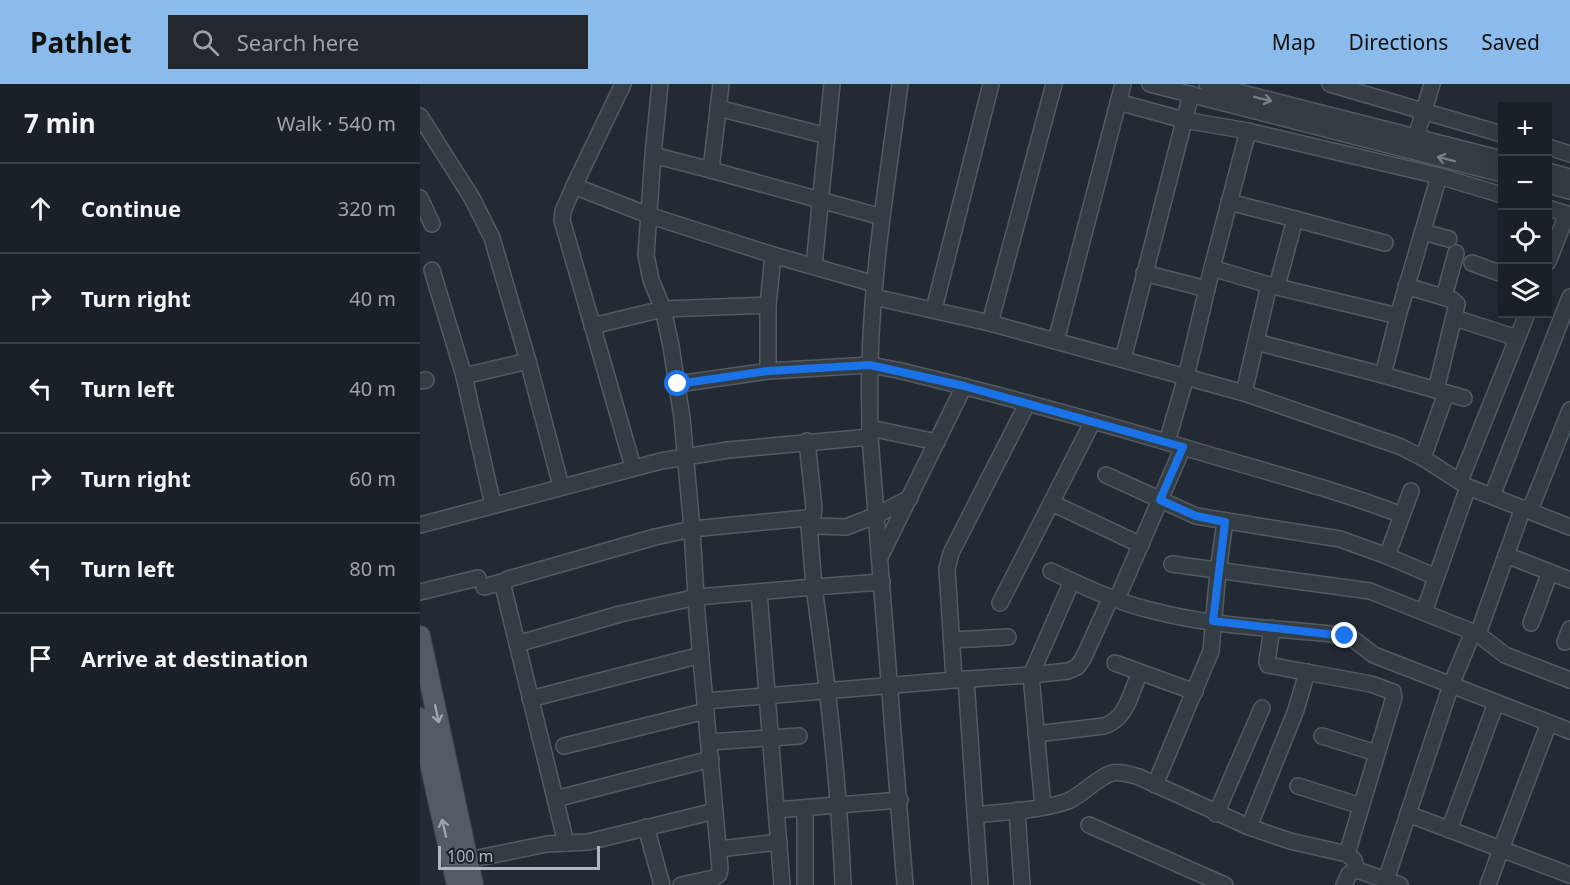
<!DOCTYPE html>
<meta charset="utf-8">
<style>
:root{--surface:#1a2027;--page:#23282f;--text:#f1f3f6;--muted:#9fa3a7;--line:#383e44;--accent:#8bbbea}
body{margin:0;font-family:"Noto Sans",sans-serif;background:var(--page);color:var(--text)}
.controls{position:absolute;right:18px;top:18px;display:grid;overflow:hidden;border-radius:0px;box-shadow:0 6px 24px #0002}
.controls button{width:54px;height:54px;display:grid;place-items:center;padding:0;border:0;border-bottom:2px solid var(--line);background:var(--surface);color:var(--text);font:30px sans-serif}
.scale{position:absolute;left:18px;bottom:15px;width:162px;box-sizing:border-box;padding-left:6px;border:3px solid #afb8c1;border-top:0;font-size:16px;line-height:21px;white-space:nowrap;color:#afb8c1;-webkit-text-stroke:4px #1a2229;paint-order:stroke}
.stop{position:absolute;width:18px;height:18px;margin:-14px;border:4px solid #1a73e8;border-radius:50%;background:#fff}
.stop.end{background:#1a73e8;border-color:#fff;box-shadow:0 2px 6px #0008}
.list{margin:0;padding:0;list-style:none}
h2{display:flex;justify-content:space-between;align-items:center;height:78px;margin:0;padding:0 24px;font-size:26px}
h2 small{font-size:20px;font-weight:400;color:var(--muted)}
.list li{display:grid;grid-template-columns:39px 1fr auto;gap:18px;align-items:center;box-sizing:border-box;height:90px;padding:0 24px;border-top:2px solid var(--line)}
.list b{display:block;font-size:22px;white-space:nowrap}
.list em{font-size:20px;font-style:normal;color:var(--muted)}
.icon{flex:none;width:33px;height:33px;fill:none;stroke:currentColor;stroke-width:2;stroke-linecap:round;stroke-linejoin:round}
.map{position:relative;flex:none;width:1150px;height:801px;overflow:hidden}
header{display:flex;align-items:center;gap:36px;box-sizing:border-box;height:84px;padding:0 30px;background:var(--accent);color:#111}
header strong{font-size:28px}
nav{display:flex;gap:33px;margin-inline-start:auto;font-size:21px}
.search{width:420px;height:54px;background:var(--page);display:flex;align-items:center;gap:15px;box-sizing:border-box;padding:0 21px;border-radius:0px;color:var(--muted);font-size:22px}
main{display:flex}
aside{flex:1;background:var(--surface)}
.map>svg:first-child{display:block}
.lines{fill:none;stroke-linecap:round;stroke-linejoin:round}
.minor-casing{stroke:#525b62;stroke-width:18}
.major-casing{stroke:#3e464e;stroke-width:22}
.minor{stroke:#353d44;stroke-width:15}
.major{stroke:#535c64;stroke-width:20}
.oneway{stroke:#788189}
.oneway2{stroke:#9da6ae}
.route{stroke:#1a73e8;stroke-width:8}
</style>
<header>
<strong>Pathlet</strong>
<div class="search"><svg class="icon" aria-label="search" viewBox="0 0 24 24"><circle cx="10" cy="10" r="6"/><path d="M15 15l6 6"/></svg>Search here</div>
<nav><a>Map</a><a>Directions</a><a>Saved</a></nav>
</header>
<main>
<aside>
<h2>7 min<small>Walk · 540 m</small></h2>
<ul class="list">
<li><svg class="icon" aria-label="ahead" viewBox="0 0 24 24"><path d="M12 20V5M6 11l6-6 6 6"/></svg><div><b>Continue</b></div><em>320 m</em></li>
<li><svg class="icon" aria-label="right" viewBox="0 0 24 24"><path d="M7 20v-9h11M14 6l5 5-5 5"/></svg><div><b>Turn right</b></div><em>40 m</em></li>
<li><svg class="icon" aria-label="left" viewBox="0 0 24 24"><path d="M17 20v-9H6M10 6l-5 5 5 5"/></svg><div><b>Turn left</b></div><em>40 m</em></li>
<li><svg class="icon" aria-label="right" viewBox="0 0 24 24"><path d="M7 20v-9h11M14 6l5 5-5 5"/></svg><div><b>Turn right</b></div><em>60 m</em></li>
<li><svg class="icon" aria-label="left" viewBox="0 0 24 24"><path d="M17 20v-9H6M10 6l-5 5 5 5"/></svg><div><b>Turn left</b></div><em>80 m</em></li>
<li><svg class="icon" aria-label="arrive" viewBox="0 0 24 24"><path d="M6 21V4h12l-3 4 3 4H6"/></svg><div><b>Arrive at destination</b></div></li>
</ul>
</aside>
<div class="map">
<svg width="1150" height="801" viewBox="0 0 1150 801">
<rect width="100%" height="100%" fill="#222b34"/>
<g class="lines">
<g class="minor-casing">
<g id="minor">
<path d="M203,0L154,102L143,127L142,136L213,383"/>
<path d="M301,0L291,86L462,133"/>
<path d="M480,0C468,93 452,186 450,279C449,304 450,329 450,353L485,801"/>
<path d="M730,0L1082,90"/>
<path d="M787,0L1082,75"/>
<path d="M910,0L1082,50"/>
<path d="M698,18L764,36L828,47L1019,92L1082,111"/>
<path d="M298,24L407,52"/>
<path d="M0,32L52,114L72,154L108,277L141,402"/>
<path d="M996,53L1012,0"/>
<path d="M1128,63L1150,70"/>
<path d="M233,71L291,86"/>
<path d="M1128,87L1150,93"/>
<path d="M1128,101L1150,107"/>
<path d="M154,102L228,131L353,171L455,200"/>
<path d="M0,114L12,140"/>
<path d="M809,118L875,135"/>
<path d="M1128,124L1150,131"/>
<path d="M1003,148L1029,155"/>
<path d="M1128,178L1147,130"/>
<path d="M1052,179L1082,190"/>
<path d="M394,182L412,0"/>
<path d="M792,184L828,47"/>
<path d="M12,186L44,292"/>
<path d="M724,189L787,205"/>
<path d="M857,202L875,135L965,159"/>
<path d="M986,202L1033,216L1037,220L1016,306"/>
<path d="M454,213L570,239L824,309L979,362L1003,374L1048,403L1150,443"/>
<path d="M1024,213L1036,169"/>
<path d="M514,225L571,0"/>
<path d="M1035,234L1097,254"/>
<path d="M570,239L634,0"/>
<path d="M172,242L243,225L348,221"/>
<path d="M636,257L703,0"/>
<path d="M836,258L963,291L978,232"/>
<path d="M703,275L771,10"/>
<path d="M348,287V221L353,171"/>
<path d="M963,291L1044,314"/>
<path d="M0,297L6,296"/>
<path d="M258,300L348,287L450,281L477,286C582,311 687,340 790,371C855,390 919,407 982,431"/>
<path d="M824,309L849,201"/>
<path d="M450,344L517,358"/>
<path d="M747,358L766,293L792,184L849,201L978,232L1019,92"/>
<path d="M1003,374L1026,309"/>
<path d="M686,391L776,432L920,455L967,472L1016,493"/>
<path d="M1040,397L1107,230"/>
<path d="M1072,412L1150,213"/>
<path d="M632,419L721,461"/>
<path d="M73,421L44,292L108,277"/>
<path d="M1110,426L1150,326"/>
<path d="M0,441L241,377L308,366L450,353"/>
<path d="M397,442L426,443L457,431L490,414"/>
<path d="M1086,471L1150,496"/>
<path d="M967,472L991,407"/>
<path d="M460,473L544,302"/>
<path d="M752,480L950,507L1058,550L1085,571L1150,596"/>
<path d="M631,487C664,503 699,519 734,527C791,542 853,544 911,550L933,555L954,571L1150,647"/>
<path d="M64,503L85,497"/>
<path d="M0,508L58,494"/>
<path d="M339,508L362,801"/>
<path d="M697,515L763,363"/>
<path d="M580,519L673,337"/>
<path d="M1004,528L1048,403"/>
<path d="M1111,539L1130,488"/>
<path d="M852,544L847,578L848,581L951,600L973,608L974,613L927,770"/>
<path d="M1058,550L1103,424"/>
<path d="M532,556L588,553"/>
<path d="M1145,558L1150,545"/>
<path d="M97,560L200,530L277,513L394,503L389,442"/>
<path d="M695,579L775,608"/>
<path d="M546,595L560,801"/>
<path d="M534,596L527,485L531,469L607,320"/>
<path d="M110,615L281,571"/>
<path d="M285,617L534,596L611,591L648,587L657,583L663,575L691,513"/>
<path d="M1129,639L1081,765L1150,791"/>
<path d="M616,650L684,642C707,635 711,608 720,588"/>
<path d="M902,652L956,669"/>
<path d="M289,658L379,652"/>
<path d="M144,662L286,627"/>
<path d="M735,701L791,567L798,487L805,437"/>
<path d="M878,702L941,722"/>
<path d="M135,715L291,675"/>
<path d="M623,723L611,591L652,497"/>
<path d="M356,726L480,716"/>
<path d="M597,726L602,801"/>
<path d="M796,730L842,624"/>
<path d="M988,730L1081,765L1068,801"/>
<path d="M556,731C586,727 620,727 648,717C664,710 676,694 692,689C701,687 711,691 719,693L829,743L870,757L927,770L934,776L937,786"/>
<path d="M669,741L805,801"/>
<path d="M226,743L242,801"/>
<path d="M829,743L876,626L887,588"/>
<path d="M1029,746L1076,619"/>
<path d="M146,759L83,502L88,495L235,453L272,445L262,334L251,262L243,225L231,196L226,171L233,71L240,0"/>
<path d="M299,765L359,758"/>
<path d="M48,776L127,760L168,758L295,727"/>
<path d="M966,796L1031,601L1053,548"/>
<path d="M261,801L294,794L299,790L300,784L277,530L272,445L386,434L393,432L394,424L387,357"/>
<path d="M385,801V724"/>
<path d="M423,801C419,701 408,602 394,503L462,498"/>
<path d="M924,801L929,790L937,786L980,801"/>
</g>
</g>
<g class="major-casing">
<g id="major">
<path d="M0,552L53,801"/>
<path d="M0,634L37,801"/>
</g>
</g>
<use href="#minor" class="minor"/>
<use href="#major" class="major"/>
</g>
<defs><path id="oneway-shaft" d="M-6 0H5M1.5-3L5.5 0L1.5 3" fill="none" stroke-width="1.6" stroke-linecap="round" stroke-linejoin="round" transform="scale(1.5)"/></defs>
<g class="oneway">
<use href="#oneway-shaft" transform="translate(843 15) rotate(14)"/>
<use href="#oneway-shaft" transform="translate(1026 75) rotate(-166)"/>
</g>
<g class="oneway2">
<use href="#oneway-shaft" transform="translate(17 630) rotate(78)"/>
<use href="#oneway-shaft" transform="translate(24 744) rotate(-103)"/>
</g>
<g class="lines">
<path class="route" d="M258,300L348,287L450,281L544,302L763,363L740,416L776,432L805,438L793,537L925,552"/>
</g>
</svg>
<div class="controls">
<button>+</button>
<button>−</button>
<button><svg class="icon" aria-label="locate" viewBox="0 0 24 24"><circle cx="12" cy="12" r="6"/><path d="M12 2v4M12 18v4M2 12h4M18 12h4"/></svg></button>
<button><svg class="icon" aria-label="layers" viewBox="0 0 24 24"><path d="M12 4l9 5-9 5-9-5zM3 14l9 5 9-5"/></svg></button>
</div>
<div class="scale">100 m</div>
<div class="stop" style="left:258px;top:300px"></div>
<div class="stop end" style="left:925px;top:552px"></div>
</div>
</main>
